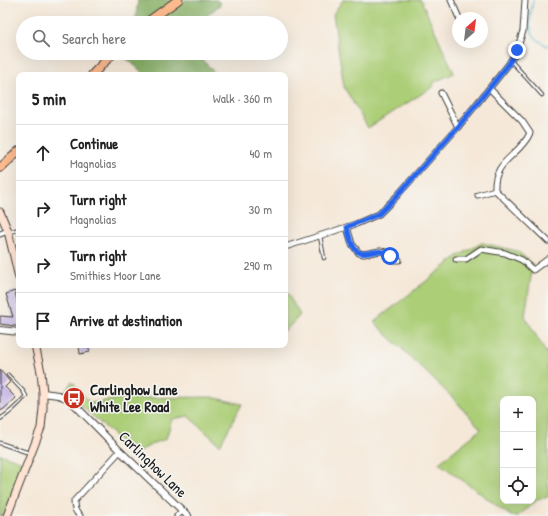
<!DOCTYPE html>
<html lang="en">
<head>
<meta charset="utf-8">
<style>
	body { margin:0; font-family:"Patrick Hand",sans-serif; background:#f6f6f6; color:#222 }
	.controls { position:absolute; right:12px; bottom:12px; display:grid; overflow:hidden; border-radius:8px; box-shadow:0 4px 16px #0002 }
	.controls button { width:36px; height:36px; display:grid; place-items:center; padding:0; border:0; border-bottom:1px solid #e0e0e0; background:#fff; color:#222; font:20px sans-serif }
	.compass { position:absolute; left:452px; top:12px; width:36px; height:36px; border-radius:50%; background:#fff; box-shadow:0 4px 16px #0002; rotate:28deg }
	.stop { position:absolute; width:12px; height:12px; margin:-9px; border:3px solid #2563eb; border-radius:50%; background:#fff }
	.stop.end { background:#2563eb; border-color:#fff; box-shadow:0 1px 4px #0008 }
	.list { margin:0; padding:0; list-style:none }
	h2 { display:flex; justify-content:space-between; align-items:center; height:52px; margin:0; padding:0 16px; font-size:17px }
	h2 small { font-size:13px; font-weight:400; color:#767676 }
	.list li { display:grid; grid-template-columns:26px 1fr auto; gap:12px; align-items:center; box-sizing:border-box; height:56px; padding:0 16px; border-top:1px solid #e0e0e0 }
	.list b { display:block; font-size:15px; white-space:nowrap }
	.list p { margin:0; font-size:13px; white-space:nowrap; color:#767676 }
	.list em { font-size:13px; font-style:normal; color:#767676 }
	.icon { flex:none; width:22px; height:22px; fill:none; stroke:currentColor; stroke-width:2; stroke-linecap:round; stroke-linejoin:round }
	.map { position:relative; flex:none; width:548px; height:516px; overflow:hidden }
	.search { position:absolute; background:#fff; box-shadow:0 4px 16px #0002; left:16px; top:16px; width:272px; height:44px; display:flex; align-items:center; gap:10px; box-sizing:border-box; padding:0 14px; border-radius:22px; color:#767676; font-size:15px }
	.panel { position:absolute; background:#fff; box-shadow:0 4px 16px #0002; left:16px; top:72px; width:272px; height:276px; border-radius:8px }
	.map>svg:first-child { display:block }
	.green { fill:#acce77; stroke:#64754a; fill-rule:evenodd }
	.forest { fill:#89b168; stroke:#526642 }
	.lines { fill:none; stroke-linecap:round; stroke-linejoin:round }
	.stream { stroke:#53bbd1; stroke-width:1.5 }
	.building { fill:#c6b7e5 }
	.service-casing { stroke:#3d3b38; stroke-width:4.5 }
	.minor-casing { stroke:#3d3b38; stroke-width:7 }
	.tertiary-casing { stroke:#3d3b38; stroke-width:8 }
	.secondary-casing { stroke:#3d3b38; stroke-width:9 }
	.primary-casing { stroke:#3d3b38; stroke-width:10 }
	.service { stroke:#fff; stroke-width:2.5 }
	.minor { stroke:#fff; stroke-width:5 }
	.tertiary { stroke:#fff; stroke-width:6 }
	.secondary { stroke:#fee3d2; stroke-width:7 }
	.primary { stroke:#fcba8e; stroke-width:8 }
	.route { stroke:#2563eb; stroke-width:5 }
	.labels { text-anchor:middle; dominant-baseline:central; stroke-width:3; stroke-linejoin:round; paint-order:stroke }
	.poi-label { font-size:15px; font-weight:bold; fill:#1c1c1c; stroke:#f6f6f2; text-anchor:start }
	.street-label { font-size:15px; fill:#1c1c1c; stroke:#f6f6f2 }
</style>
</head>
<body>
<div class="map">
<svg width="548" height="516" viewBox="0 0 548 516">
	<rect width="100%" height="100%" fill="#f6f6f2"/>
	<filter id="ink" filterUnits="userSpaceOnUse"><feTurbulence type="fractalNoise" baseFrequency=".025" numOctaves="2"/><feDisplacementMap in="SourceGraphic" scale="8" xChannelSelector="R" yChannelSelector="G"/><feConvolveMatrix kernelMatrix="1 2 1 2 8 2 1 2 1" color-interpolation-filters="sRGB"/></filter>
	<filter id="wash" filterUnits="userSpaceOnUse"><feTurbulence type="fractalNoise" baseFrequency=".012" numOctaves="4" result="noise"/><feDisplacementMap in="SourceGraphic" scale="16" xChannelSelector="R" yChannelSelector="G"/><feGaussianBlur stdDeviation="0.9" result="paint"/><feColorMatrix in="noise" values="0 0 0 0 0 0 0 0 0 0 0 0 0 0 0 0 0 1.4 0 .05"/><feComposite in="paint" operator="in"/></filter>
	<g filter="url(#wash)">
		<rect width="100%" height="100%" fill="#f5e8d8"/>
		<g class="green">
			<polygon points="343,0 421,0 454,73 433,83 434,86 368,128 344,87 333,14"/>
			<path d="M482 243 517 251 533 264 525 316 546 353 548 352V497L537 500 518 516H511L439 463 481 429 454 399 374 322 458 256ZM503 399H533V501H503Z"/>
			<polygon points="285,289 300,315 285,331"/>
			<polygon points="72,381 90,403 128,398 211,397 242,404 220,445 188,416 172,419 166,439 154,443 135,454 65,391"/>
			<polygon points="0,454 23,462 3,516 0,516"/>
		</g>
		<g class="forest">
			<polygon points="138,0 217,0 221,4 198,23 135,23"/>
			<polygon points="121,53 196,53 217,75 145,75 130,61 120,55"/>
		</g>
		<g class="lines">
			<path class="stream" d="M533 0C531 14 526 29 537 39 540 42 544 44 548 46"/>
		</g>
		<g id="blocks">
			<g class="building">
				<polygon points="15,291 19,312 19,325 18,326 15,326 0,324 0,316 13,317 6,294"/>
				<polygon points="79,345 88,345 90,352 80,354"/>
				<polygon points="0,370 10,382 5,387 16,398 4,409 0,411"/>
			</g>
		</g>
	</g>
	<g filter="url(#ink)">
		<use href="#blocks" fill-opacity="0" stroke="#3d3b38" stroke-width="1"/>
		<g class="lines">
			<g class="service-casing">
				<g id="service">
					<polyline points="511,61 542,95"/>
					<polyline points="10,232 19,229"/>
					<polyline points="320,236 324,258"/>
					<path d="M0 419C10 413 18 405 26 396L23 391 8 375"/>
					<polyline points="0,443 29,453"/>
				</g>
			</g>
			<g class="minor-casing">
				<g id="minor">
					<polyline points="451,0 459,18"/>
					<path d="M490 89 522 121 530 133C520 156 493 160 495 190L548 241"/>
					<polyline points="441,93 458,127"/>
					<polyline points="478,195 495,190"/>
					<polyline points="347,227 352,244 359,253 364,254 380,251 386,252 392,260 399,260"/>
					<polyline points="0,234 8,231"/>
					<polyline points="285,247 356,224 379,214 396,197 458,127 508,65 517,50 523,31 525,0"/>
					<polyline points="456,259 466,259 481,249 505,253 522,260 533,270 548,259"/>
					<path d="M80 516C75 512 74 508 74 501L120 451"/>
					<polyline points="177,516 182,511"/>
				</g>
			</g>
			<g class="tertiary-casing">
				<g id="tertiary">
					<polyline points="0,330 19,332"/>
					<polyline points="43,393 58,395 69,399 120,451 188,516"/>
				</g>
			</g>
			<g class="secondary-casing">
				<g id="secondary">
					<polyline points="0,212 8,231 19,278"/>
					<polyline points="7,516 41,428 43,408 43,393 41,372 35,345"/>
				</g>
			</g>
			<g class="primary-casing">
				<g id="primary">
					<polyline points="146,23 178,0"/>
					<polyline points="92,75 113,53"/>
					<polyline points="0,168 19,151"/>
				</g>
			</g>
			<use href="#service" class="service"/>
			<use href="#minor" class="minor"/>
			<use href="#tertiary" class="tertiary"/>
			<use href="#secondary" class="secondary"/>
			<use href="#primary" class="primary"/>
		</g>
	</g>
	<g class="lines" filter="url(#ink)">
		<path class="route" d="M390 256C373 240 357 275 347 227L379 214 396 197 458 127 508 65 517 50"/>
	</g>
	<defs>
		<g id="bus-disc" transform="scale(1.15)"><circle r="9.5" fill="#c8321e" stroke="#f6f6f2"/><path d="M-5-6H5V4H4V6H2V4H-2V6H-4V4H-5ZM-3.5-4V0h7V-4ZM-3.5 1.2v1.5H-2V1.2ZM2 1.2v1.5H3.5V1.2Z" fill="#fff"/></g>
	</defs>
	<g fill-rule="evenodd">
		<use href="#bus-disc" x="74" y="398"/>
	</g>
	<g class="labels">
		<g class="poi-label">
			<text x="90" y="389">Carlinghow Lane<tspan x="90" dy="17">White Lee Road</tspan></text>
		</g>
		<g class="street-label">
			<text transform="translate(153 464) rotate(44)">Carlinghow Lane</text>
		</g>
	</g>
</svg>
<div class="controls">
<button>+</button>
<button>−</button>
<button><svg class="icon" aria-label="locate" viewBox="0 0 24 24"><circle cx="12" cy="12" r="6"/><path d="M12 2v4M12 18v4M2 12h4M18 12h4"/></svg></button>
</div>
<svg class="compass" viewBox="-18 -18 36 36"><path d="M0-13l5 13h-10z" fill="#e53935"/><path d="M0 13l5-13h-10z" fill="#767676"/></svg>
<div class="stop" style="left:390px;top:256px"></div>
<div class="stop end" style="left:517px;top:50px"></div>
<div class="search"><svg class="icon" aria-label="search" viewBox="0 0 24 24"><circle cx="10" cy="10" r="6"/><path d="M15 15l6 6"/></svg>Search here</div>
<section class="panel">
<h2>5 min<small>Walk · 360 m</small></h2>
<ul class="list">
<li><svg class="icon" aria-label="ahead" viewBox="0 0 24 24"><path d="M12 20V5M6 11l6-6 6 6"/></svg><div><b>Continue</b><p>Magnolias</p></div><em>40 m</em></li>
<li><svg class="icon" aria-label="right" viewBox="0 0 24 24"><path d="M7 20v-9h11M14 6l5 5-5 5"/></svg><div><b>Turn right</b><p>Magnolias</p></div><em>30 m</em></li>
<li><svg class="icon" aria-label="right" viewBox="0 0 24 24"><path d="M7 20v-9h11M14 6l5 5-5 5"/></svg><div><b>Turn right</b><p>Smithies Moor Lane</p></div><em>290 m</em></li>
<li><svg class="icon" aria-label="arrive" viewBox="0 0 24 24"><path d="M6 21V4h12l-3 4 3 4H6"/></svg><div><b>Arrive at destination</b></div></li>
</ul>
</section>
</div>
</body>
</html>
